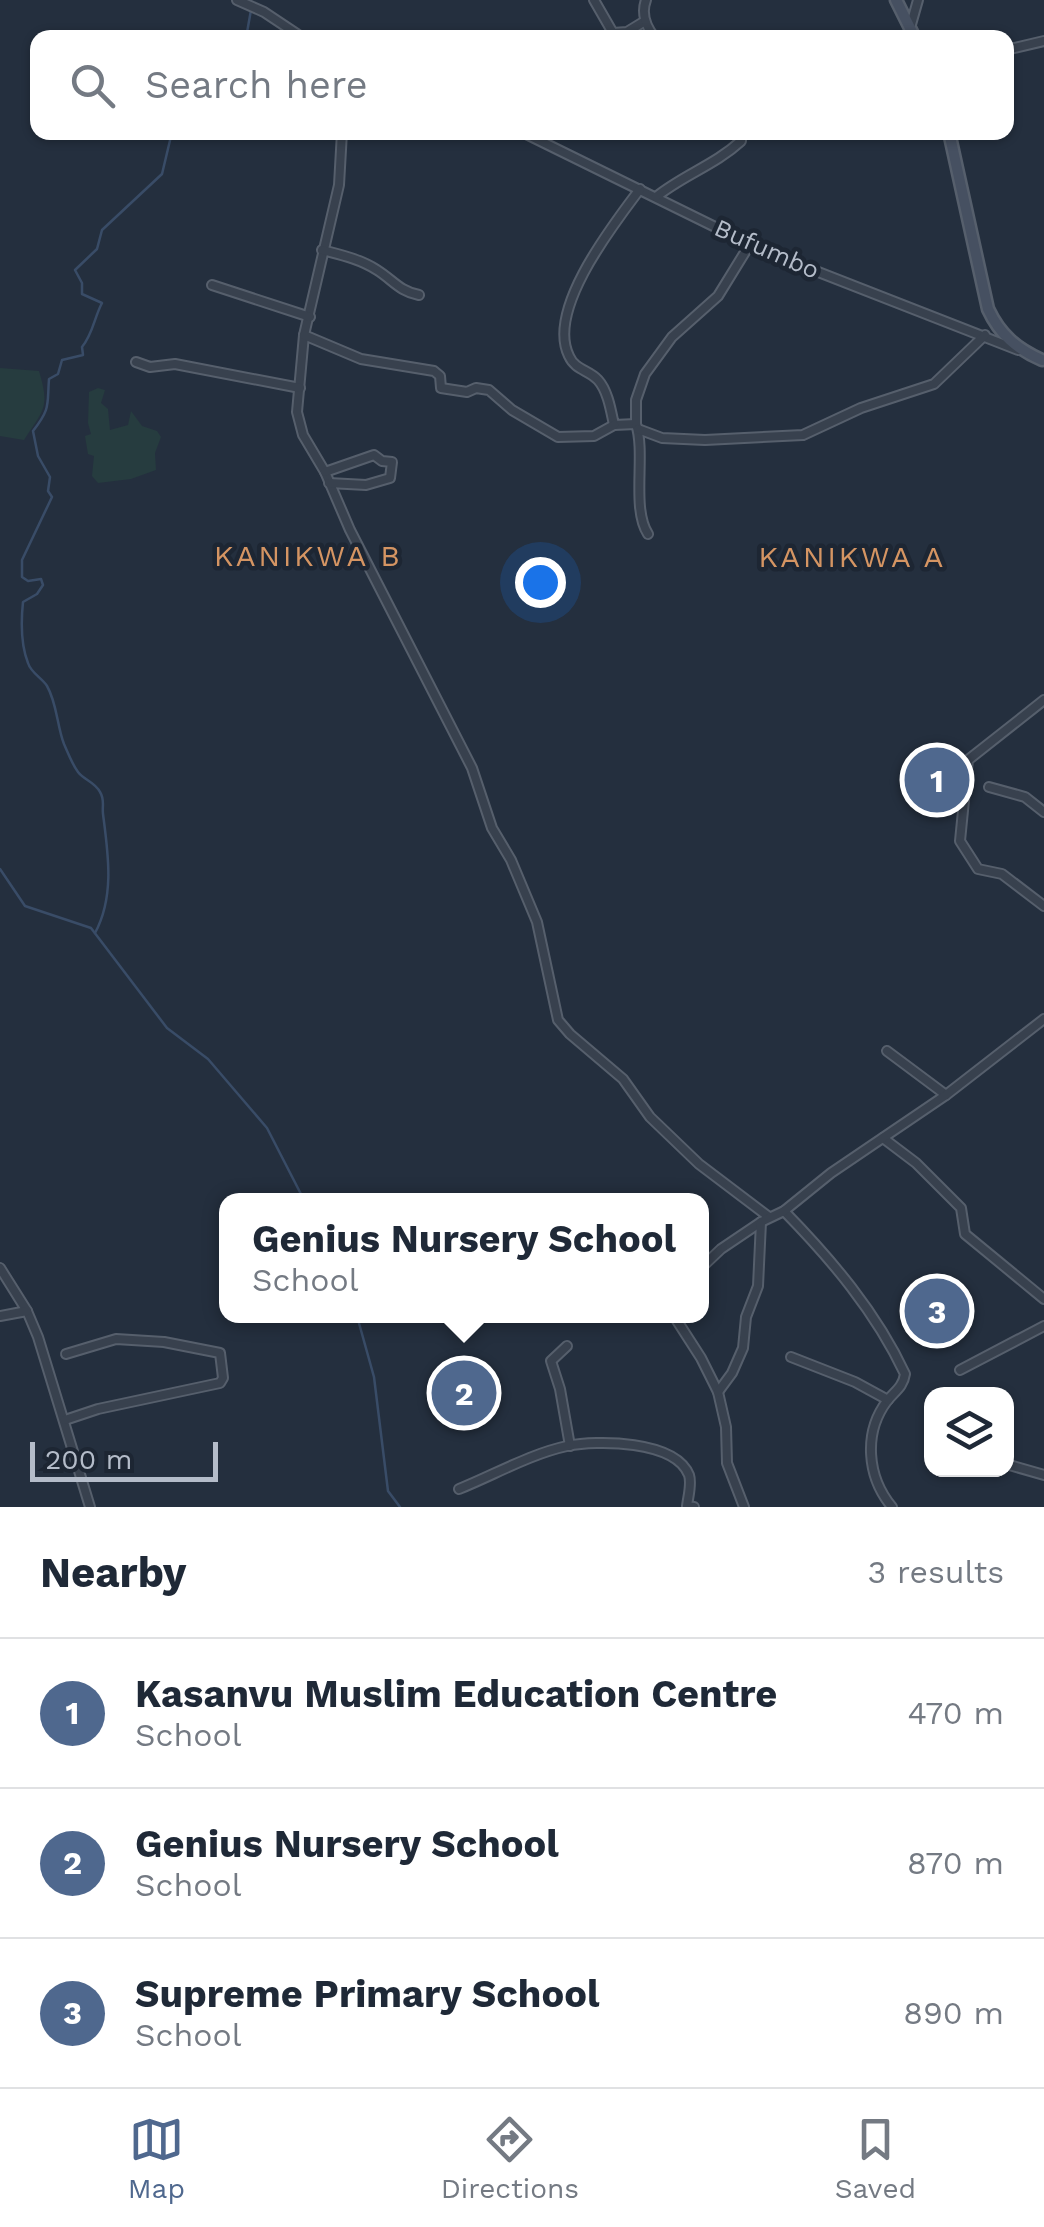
<!DOCTYPE html>
<html lang="en">
<head>
<meta charset="utf-8">
<style>
	body { margin:0; font-family:"Work Sans",sans-serif; background:#f6f6f7; color:#1f2937 }
	.controls { position:absolute; right:30px; bottom:30px; display:grid; overflow:hidden; border-radius:20px; box-shadow:0 2px 8px #0004 }
	.controls button { width:90px; height:90px; display:grid; place-items:center; padding:0; border:0; border-bottom:2px solid #e0e1e3; background:#fff; color:#1f2937; font:50px sans-serif }
	.scale { position:absolute; left:30px; bottom:25px; width:188px; box-sizing:border-box; padding-left:10px; border:5px solid #b4bcc9; border-top:0; font-size:28px; line-height:35px; white-space:nowrap; color:#b4bcc9; -webkit-text-stroke:8px #1d2633; paint-order:stroke }
	.you { position:absolute; left:540px; top:582px; width:35px; height:35px; margin:-25px; border:8px solid #fff; border-radius:50%; background:#1a73e8; box-shadow:0 0 0 15px #1a73e833 }
	.badge { display:grid; place-items:center; width:65px; height:65px; border-radius:50%; background:#4f688e; color:#fff; font-size:32px; font-weight:700 }
	.pin { position:absolute; translate:-50% -50%; border:5px solid #fff; box-shadow:0 2px 10px #0006 }
	.popup { position:absolute; left:219px; top:1193px; width:490px; height:130px; box-sizing:border-box; display:grid; place-content:center; border-radius:20px; background:#fff; filter:drop-shadow(0 2px 8px #0005); font-size:32px; white-space:nowrap; color:#747a83 }
	.popup b { font-size:38px; color:#1f2937 }
	.popup::after { content:''; position:absolute; left:50%; top:100%; margin-left:-20px; border:20px solid transparent; border-top-color:#fff }
	.list { margin:0; padding:0; list-style:none }
	h2 { display:flex; justify-content:space-between; align-items:center; height:130px; margin:0; padding:0 40px; font-size:42px }
	h2 small { font-size:32px; font-weight:400; color:#747a83 }
	.list li { display:grid; grid-template-columns:65px 1fr auto; gap:30px; align-items:center; box-sizing:border-box; height:150px; padding:0 40px; border-top:2px solid #e0e1e3 }
	.list b { display:block; font-size:38px; white-space:nowrap }
	.list p { margin:0; font-size:32px; white-space:nowrap; color:#747a83 }
	.list em { font-size:32px; font-style:normal; color:#747a83 }
	.icon { flex:none; width:55px; height:55px; fill:none; stroke:currentColor; stroke-width:2; stroke-linecap:round; stroke-linejoin:round }
	.map { position:relative; flex:none; width:1044px; height:1507px; overflow:hidden }
	.search { position:absolute; background:#fff; box-shadow:0 2px 8px #0004; left:30px; right:30px; top:30px; height:110px; display:flex; align-items:center; gap:25px; box-sizing:border-box; padding:0 35px; border-radius:20px; color:#747a83; font-size:38px }
	.sheet { height:580px; background:#fff }
	nav { display:flex; justify-content:space-around; align-items:center; box-sizing:border-box; height:140px; border-top:2px solid #e0e1e3; background:#fff; font-size:28px; color:#747a83 }
	nav a { display:grid; justify-items:center; gap:5px }
	nav .on { color:#4f688e }
	.map>svg:first-child { display:block }
	.green { fill:#263c3f }
	.lines { fill:none; stroke-linecap:round; stroke-linejoin:round }
	.stream { stroke:#394c67; stroke-width:2.5 }
	.street-casing { stroke:#565f6c; stroke-width:12 }
	.secondary-casing { stroke:#565f6c; stroke-width:15 }
	.street { stroke:#38414e; stroke-width:8 }
	.secondary { stroke:#465061; stroke-width:10 }
	.labels { text-anchor:middle; dominant-baseline:central; stroke-width:9; stroke-linejoin:round; paint-order:stroke }
	.street-label { font-size:25px; fill:#b4bcc9; stroke:#1d2633 }
	.quarter-label { font-size:30px; letter-spacing:2.5px; fill:#d59563; stroke:#1d2633 }
</style>
</head>
<body>
<div class="map">
<svg width="1044" height="1507" viewBox="0 0 1044 1507">
	<rect width="100%" height="100%" fill="#242f3e"/>
	<g class="green">
		<path d="M0 368 39 371C50 408 44 409 24 440L0 436Z"/>
		<polygon points="98,388 105,390 101,403 108,409 110,430 128,425 131,411 142,426 157,431 161,437 155,453 156,470 131,479 98,483 92,476 94,456 88,454 85,436 91,434 88,423 89,392"/>
	</g>
	<g class="lines">
		<g class="stream">
			<polyline points="246,38 251,10"/>
			<polyline points="0,869 25,906 91,928 167,1028 208,1059 267,1128 304,1200"/>
			<path d="M95 933C115 896 108 853 103 814 102 805 105 800 100 792 95 782 84 780 78 772 72 764 68 753 64 744 57 726 57 703 47 686 42 678 31 673 28 663 21 645 21 621 23 602L37 594 43 585 41 579 28 581 22 577V560L52 497 48 491 50 477 38 456 33 431C51 408 47 405 49 379L58 374 62 360 83 355 82 347C93 334 94 318 102 303L82 294V283L75 270 97 249 102 230 162 174 172 132"/>
			<polyline points="357,1316 374,1377 388,1491 400,1507"/>
		</g>
		<g class="street-casing">
			<g id="street">
				<polyline points="237,0 264,12 303,38"/>
				<polyline points="594,0 613,33 627,32 645,21"/>
				<path d="M646 0C641 13 646 27 655 38"/>
				<polyline points="910,28 918,0"/>
				<polyline points="1006,50 1044,41"/>
				<polyline points="342,132 339,185 304,335 297,412 303,435 325,472 350,530 472,768 492,828 511,860 537,922 558,1020 570,1034 623,1079 650,1117 699,1164 769,1217"/>
				<polyline points="522,132 762,250 1018,350"/>
				<path d="M640 189C613 225 546 310 569 356 575 370 589 370 598 380 608 391 611 411 614 425L636 424C646 454 631 508 648 534"/>
				<path d="M656 197C683 175 715 165 741 141V132"/>
				<path d="M322 250C341 255 360 259 377 270 393 280 399 291 419 295"/>
				<polyline points="212,285 310,317"/>
				<polyline points="304,335 361,359 434,371 440,376 441,388 467,392 476,388 489,390 512,410 558,437 594,436 614,425"/>
				<polyline points="136,362 150,367 175,364 300,388"/>
				<polyline points="636,424 636,400 645,374 672,337 718,296 750,244"/>
				<polyline points="638,429 662,438 705,440 803,435 861,408 934,384 985,335"/>
				<polyline points="325,472 374,455 382,461 392,462 390,478 366,485 329,483"/>
				<polyline points="1044,700 968,760 960,841 978,869 1002,874 1044,906"/>
				<polyline points="989,787 1025,797 1044,812"/>
				<polyline points="887,1051 946,1095"/>
				<polyline points="883,1138 916,1163 961,1208 965,1234 1044,1299"/>
				<path d="M784 1211C831 1259 876 1312 905 1374 903 1387 895 1391 887 1401 863 1433 867 1477 892 1507"/>
				<polyline points="702,1267 721,1249 761,1222"/>
				<polyline points="0,1268 27,1311 38,1337 90,1507"/>
				<polyline points="0,1316 27,1311"/>
				<polyline points="674,1316 701,1358 718,1392 726,1427 727,1463 744,1507"/>
				<polyline points="567,1346 551,1361 560,1389 570,1446"/>
				<polyline points="791,1357 855,1382 888,1400"/>
				<polyline points="960,1370 1044,1326"/>
				<polyline points="718,1392 732,1373 743,1348 746,1317 758,1286 761,1222 784,1211 831,1173 946,1095 1044,1019"/>
				<polyline points="65,1420 98,1409 220,1383 223,1378 220,1353 164,1342 116,1339 66,1354"/>
				<polyline points="1006,1464 1044,1475"/>
				<path d="M459 1489C494 1475 530 1454 567 1446 597 1440 675 1440 689 1475 692 1484 688 1497 687 1506L694 1507"/>
			</g>
		</g>
		<g class="secondary-casing">
			<g id="secondary">
				<polyline points="896,0 915,38"/>
				<path d="M949 132 988 309C1000 335 1017 349 1042 360"/>
			</g>
		</g>
		<use href="#street" class="street"/>
		<use href="#secondary" class="secondary"/>
	</g>
	<g class="labels">
		<g class="street-label">
			<text transform="translate(767 249) rotate(24)">Bufumbo</text>
		</g>
		<g class="quarter-label">
			<text x="308" y="555">KANIKWA B</text>
			<text x="852" y="556">KANIKWA A</text>
		</g>
	</g>
</svg>
<div class="controls">
<button><svg class="icon" aria-label="layers" viewBox="0 0 24 24"><path d="M12 4l9 5-9 5-9-5zM3 14l9 5 9-5"/></svg></button>
</div>
<div class="scale">200 m</div>
<div class="you"></div>
<div class="pin badge" style="left:937px;top:780px">1</div>
<div class="pin badge" style="left:464px;top:1393px">2</div>
<div class="popup"><b>Genius Nursery School</b>School</div>
<div class="pin badge" style="left:937px;top:1311px">3</div>
<div class="search"><svg class="icon" aria-label="search" viewBox="0 0 24 24"><circle cx="10" cy="10" r="6"/><path d="M15 15l6 6"/></svg>Search here</div>
</div>
<section class="sheet">
<h2>Nearby<small>3 results</small></h2>
<ul class="list">
<li><span class="badge">1</span><div><b>Kasanvu Muslim Education Centre</b><p>School</p></div><em>470 m</em></li>
<li><span class="badge">2</span><div><b>Genius Nursery School</b><p>School</p></div><em>870 m</em></li>
<li><span class="badge">3</span><div><b>Supreme Primary School</b><p>School</p></div><em>890 m</em></li>
</ul>
</section>
<nav>
<a class="on"><svg class="icon" aria-label="map" viewBox="0 0 24 24"><path d="M3 6l6-2 6 2 6-2v14l-6 2-6-2-6 2zM9 4v14M15 6v14"/></svg>Map</a>
<a><svg class="icon" aria-label="directions" viewBox="0 0 24 24"><path d="M12 3l9 9-9 9-9-9zM9 14v-3h6M13 9l2 2-2 2"/></svg>Directions</a>
<a><svg class="icon" aria-label="saved" viewBox="0 0 24 24"><path d="M7 4h10v16l-5-4-5 4z"/></svg>Saved</a>
</nav>
</body>
</html>
